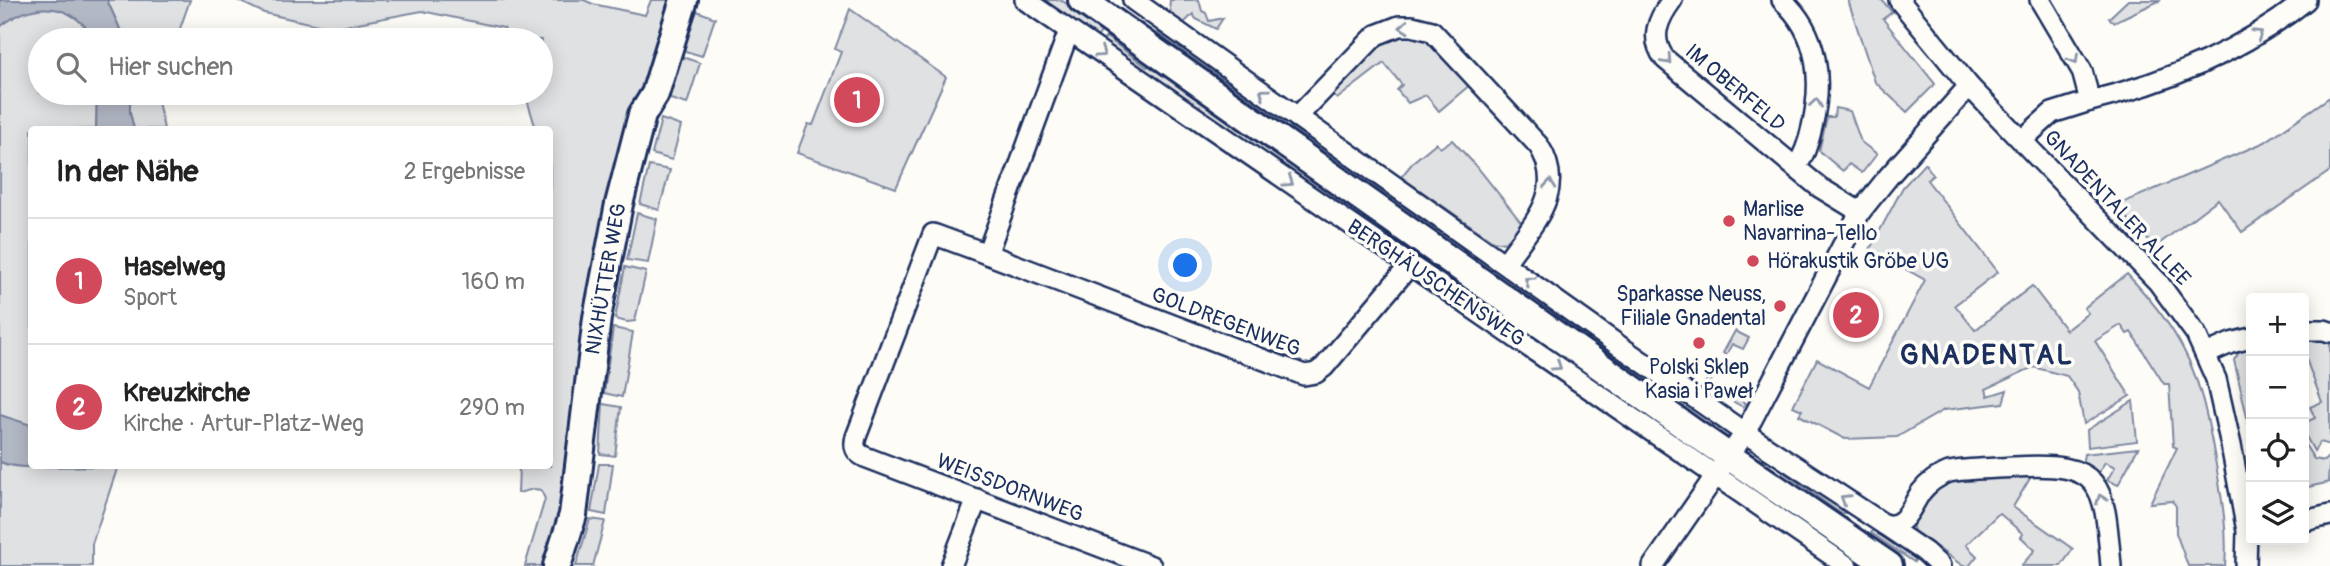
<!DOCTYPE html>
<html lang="de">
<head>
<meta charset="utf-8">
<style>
	body { margin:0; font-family:Pangolin,sans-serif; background:#f2f2f2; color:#222 }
	.controls { position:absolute; right:21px; bottom:21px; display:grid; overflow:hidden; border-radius:7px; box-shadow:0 4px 18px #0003 }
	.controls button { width:63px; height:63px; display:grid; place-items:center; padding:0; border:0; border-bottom:2px solid #e0e0e0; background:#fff; color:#222; font:35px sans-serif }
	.you { position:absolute; left:1186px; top:266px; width:24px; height:24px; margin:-18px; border:5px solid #fff; border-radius:50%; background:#1a73e8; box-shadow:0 0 0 10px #1a73e833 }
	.badge { display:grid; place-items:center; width:46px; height:46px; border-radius:50%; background:#d1495b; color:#fff; font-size:23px; font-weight:700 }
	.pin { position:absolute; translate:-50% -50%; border:4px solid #fff; box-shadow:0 2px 7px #0006 }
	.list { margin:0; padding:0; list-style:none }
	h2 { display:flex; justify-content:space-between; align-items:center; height:91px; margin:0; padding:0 28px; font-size:30px }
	h2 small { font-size:23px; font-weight:400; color:#767676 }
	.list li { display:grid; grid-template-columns:46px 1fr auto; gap:21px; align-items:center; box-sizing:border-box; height:126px; padding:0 28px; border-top:2px solid #e0e0e0 }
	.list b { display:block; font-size:26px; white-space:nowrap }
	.list p { margin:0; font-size:23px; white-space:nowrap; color:#767676 }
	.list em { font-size:23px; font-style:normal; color:#767676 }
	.icon { flex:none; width:38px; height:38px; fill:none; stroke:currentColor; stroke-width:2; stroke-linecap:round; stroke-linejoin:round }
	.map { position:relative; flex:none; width:2330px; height:566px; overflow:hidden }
	.search { position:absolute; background:#fff; box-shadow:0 4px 18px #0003; left:28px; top:28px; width:525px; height:77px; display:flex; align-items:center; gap:18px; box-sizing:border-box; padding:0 24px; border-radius:38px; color:#767676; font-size:26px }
	.panel { position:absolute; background:#fff; box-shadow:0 4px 18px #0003; left:28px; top:126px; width:525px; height:343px; border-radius:7px }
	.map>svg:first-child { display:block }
	.green { fill:#e0e1e3; stroke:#7e88a0; stroke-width:2 }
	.water { fill:#b3b8c5; stroke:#76819c; stroke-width:2 }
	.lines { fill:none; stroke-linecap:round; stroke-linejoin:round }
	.street-casing { stroke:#1b2f5e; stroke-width:24 }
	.secondary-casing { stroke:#1b2f5e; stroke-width:32 }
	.street { stroke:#fdfcf7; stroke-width:19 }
	.secondary { stroke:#fdfcf7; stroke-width:26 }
	.oneway { stroke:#8c96aa }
	.poi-dot { fill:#d1495b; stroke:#fdfcf7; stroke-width:2.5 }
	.labels { text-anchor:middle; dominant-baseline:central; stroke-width:7; stroke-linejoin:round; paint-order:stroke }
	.street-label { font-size:21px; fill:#1b2f5e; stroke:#fdfcf7 }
	.poi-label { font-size:21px; fill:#1b2f5e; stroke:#fdfcf7; text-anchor:start }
	.district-label { font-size:28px; font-weight:bold; letter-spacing:2px; fill:#1b2f5e; stroke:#fdfcf7 }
</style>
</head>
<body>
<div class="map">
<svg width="2330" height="566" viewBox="0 0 2330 566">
	<rect width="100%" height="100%" fill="#fdfcf7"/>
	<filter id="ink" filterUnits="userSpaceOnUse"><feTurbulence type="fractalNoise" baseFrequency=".0143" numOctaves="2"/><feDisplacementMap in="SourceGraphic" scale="14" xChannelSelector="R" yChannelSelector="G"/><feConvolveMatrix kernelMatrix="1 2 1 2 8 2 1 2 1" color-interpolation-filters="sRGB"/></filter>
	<g filter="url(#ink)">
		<g class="green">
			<polygon points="107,0 190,0 176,40 125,40"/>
			<polygon points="237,0 584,0 593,4 645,15 651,0 677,0 548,566 525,566 545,499 541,490 534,489 518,493 519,466 550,466 550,130 536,129 525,93 541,93 541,40 508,40 504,28 422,11 331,28 264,13"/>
			<polygon points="1042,0 1061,0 1103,29 1096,39"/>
			<path d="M1170 0H1199L1202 11 1206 13 1209 21 1223 18 1216 29 1196 19 1193 14 1183 24C1173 17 1168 13 1170 0Z"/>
			<polygon points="1848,0 1882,0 1892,12 1883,19 1935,84 1907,112 1875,82"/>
			<polygon points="2128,0 2161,0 2114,22 2109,18"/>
			<path d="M33 5C63 5 78 15 95 39L40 40V93H97L96 129 32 130V425L28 426 0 415V27L8 18Z"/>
			<polygon points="850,9 946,77 896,188 797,153 808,124 813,125 841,52 835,49"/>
			<polygon points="697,11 715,18 702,56 682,50"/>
			<polygon points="1155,25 1287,118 1284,123 1168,41 1158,33"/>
			<polygon points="1400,36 1423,38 1429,43 1471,84 1439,111 1426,95 1408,103 1397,90 1402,85 1384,63 1337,99 1331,93 1380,43"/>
			<polygon points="1106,37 1147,67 1152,62 1689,439 1685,446 1102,43"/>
			<polygon points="680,56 700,63 687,104 667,98"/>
			<polygon points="130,93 159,93 157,97 164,129 134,129 130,113"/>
			<polygon points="2330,97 2330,171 2242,232 2218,199 2155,247 2115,206 2265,142"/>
			<polygon points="1835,108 1850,111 1861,142 1877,154 1862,173 1849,164 1843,171 1819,151 1827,117 1834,117"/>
			<polygon points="661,119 681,126 672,160 652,154"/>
			<polygon points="1295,124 1495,266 1493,269 1291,128"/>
			<polygon points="1452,140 1478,168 1521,222 1515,233 1504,243 1493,241 1401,177 1414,161 1436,143 1440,148"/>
			<path d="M1925 163 1933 175 1927 180 1998 272 1955 305 1975 330 2032 286 2066 330 2088 313 2084 308 2127 274C2189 340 2201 377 2216 465 2222 499 2228 531 2225 566H2188L2176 533V506L2172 501 2150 503 2177 448 2173 446 2169 384H2164L2131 332 2127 334 2121 325 2095 341 2130 396 2084 424 2078 392 2067 376 2033 367 1986 389 1988 396 2007 390 2003 403 1944 410 1897 437 1845 439 1799 415 1802 410 1793 406 1817 359 1869 387 1925 280 1870 249 1903 187Z"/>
			<polygon points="649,166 670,170 659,210 640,204"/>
			<polygon points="637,213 657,219 648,263 627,260"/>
			<polygon points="625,267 646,272 635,321 627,322 615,319"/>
			<polygon points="613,328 633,332 622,397 604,393"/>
			<polygon points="1735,331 1749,338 1743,349 1732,344 1726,355 1723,353"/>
			<polygon points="2304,339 2317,339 2330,343 2330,445 2320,442 2314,451 2304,433 2304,423 2315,418 2310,407 2322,402 2306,359 2304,359"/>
			<polygon points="2251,347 2251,430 2250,430 2234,360 2240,351"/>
			<polygon points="1717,361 1721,363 1709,384 1746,403 1743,407 1704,385"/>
			<polygon points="2133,401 2137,441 2088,447 2087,430"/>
			<polygon points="603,404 621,407 615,456 600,454"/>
			<polygon points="2304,443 2314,459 2324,461 2330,455 2328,479 2330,482 2304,488"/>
			<polygon points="2138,448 2118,485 2107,480 2115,467 2105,462 2097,475 2082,465 2084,454"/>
			<polygon points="0,462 8,465 32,467 118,466 92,544 92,566 0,566"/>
			<polygon points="599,464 613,464 606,515 591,512"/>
			<polygon points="1786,467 1855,513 1840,513 1783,472"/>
			<polygon points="2032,475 2013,507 2073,549 2061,566 2021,566 2035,550 2021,537 2023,534 1999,513 1966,545 1977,556 1969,566 1963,566 1914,531 1912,523 1914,517 1934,490 1952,480"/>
			<polygon points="590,519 605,521 593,566 576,566"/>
			<polygon points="1874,529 1916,558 1914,562 1871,533"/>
		</g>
		<g class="water">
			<path d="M0 0H107L125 40H95C72 1 33 0 0 27Z"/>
			<polygon points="97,93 130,93 130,113 134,129 96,129"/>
			<path d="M0 415 31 425 32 466H37C25 468 11 466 0 462Z"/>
		</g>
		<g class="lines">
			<g class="street-casing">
				<g id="street">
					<polyline points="1025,0 1847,566"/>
					<polyline points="1133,0 1621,347 1745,433 1885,525 1925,552 1940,566"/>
					<path d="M1672 0C1658 19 1649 38 1665 59L1819 187 1860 212"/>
					<path d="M1782 0C1819 33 1823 81 1812 127 1809 141 1805 155 1796 167"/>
					<polyline points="1899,0 1969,86 2158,282 2196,334 2216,379 2231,445 2247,531 2246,566"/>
					<path d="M2040 0 2082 71 2090 101C2169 82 2242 51 2306 0"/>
					<path d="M1069 31 987 254 933 234 856 437C853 447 856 453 865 457L1151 566"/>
					<path d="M1297 117 1376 35 1399 26H1412L1432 31 1539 146C1568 193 1531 225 1505 263"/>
					<polyline points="2022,140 2052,113 2090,101"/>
					<polyline points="987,254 1304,375 1316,373 1324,367 1410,265"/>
					<polyline points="2304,330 2324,330 2330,332"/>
					<polyline points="2206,354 2231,343 2251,338"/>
					<polyline points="2304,521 2330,515"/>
					<path d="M1885 525C1906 528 1911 506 1921 492 1928 483 1938 476 1949 472 1969 468 1993 469 2014 467 2105 461 2104 485 2111 566"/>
					<polyline points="951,566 977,499"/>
					<polyline points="1653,566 1745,433 1860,212 1889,176 1969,86"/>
				</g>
			</g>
			<g class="secondary-casing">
				<g id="secondary">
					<polyline points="1082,0 1696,434 1889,566"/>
					<polyline points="557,566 573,515 597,318 619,204 642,115 655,94 684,0"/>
				</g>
			</g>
			<use href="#street" class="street"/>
			<use href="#secondary" class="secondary"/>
		</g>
		<defs><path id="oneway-chevron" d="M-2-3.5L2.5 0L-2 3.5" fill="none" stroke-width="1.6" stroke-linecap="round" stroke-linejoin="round" transform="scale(1.75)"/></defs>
		<g class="oneway">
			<use href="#oneway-chevron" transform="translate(1404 27) rotate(175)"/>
			<use href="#oneway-chevron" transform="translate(2258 34) rotate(-33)"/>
			<use href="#oneway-chevron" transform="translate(1101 53) rotate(34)"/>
			<use href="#oneway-chevron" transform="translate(2074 59) rotate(60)"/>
			<use href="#oneway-chevron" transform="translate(1667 60) rotate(47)"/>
			<use href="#oneway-chevron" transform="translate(1264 93) rotate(-144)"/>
			<use href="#oneway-chevron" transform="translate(1816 103) rotate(-82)"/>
			<use href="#oneway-chevron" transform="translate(1289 182) rotate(34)"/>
			<use href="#oneway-chevron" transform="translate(1550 184) rotate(-85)"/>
			<use href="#oneway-chevron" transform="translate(1529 281) rotate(-144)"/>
			<use href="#oneway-chevron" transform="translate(1557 366) rotate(34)"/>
			<use href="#oneway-chevron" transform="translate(1845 499) rotate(-147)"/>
			<use href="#oneway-chevron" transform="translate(2101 499) rotate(-110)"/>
		</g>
	</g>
	<g class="poi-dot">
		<circle cx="1729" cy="221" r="7"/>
		<circle cx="1753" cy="261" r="7"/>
		<circle cx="1780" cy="306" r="7"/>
		<circle cx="1699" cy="343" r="7"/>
	</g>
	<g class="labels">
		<g class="street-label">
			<text transform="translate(1735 88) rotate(40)">IM OBERFELD</text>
			<text transform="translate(2117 208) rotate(47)">GNADENTALER ALLEE</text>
			<text transform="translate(606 279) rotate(-80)">NIXHÜTTER WEG</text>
			<text transform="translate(1436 283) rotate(34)">BERGHÄUSCHENSWEG</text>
			<text transform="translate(1226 322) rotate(21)">GOLDREGENWEG</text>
			<text transform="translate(1010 488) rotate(21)">WEISSDORNWEG</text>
		</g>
		<g class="poi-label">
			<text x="1743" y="209">Marlise<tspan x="1743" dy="24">Navarrina-Tello</tspan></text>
			<text x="1767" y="261">Hörakustik Gröbe UG</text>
			<text x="1766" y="294" text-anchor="end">Sparkasse Neuss,<tspan x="1766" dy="24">Filiale Gnadental</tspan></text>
			<text x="1699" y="367" text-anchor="middle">Polski Sklep<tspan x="1699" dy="24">Kasia i Paweł</tspan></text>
		</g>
		<g class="district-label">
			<text x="1987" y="355">GNADENTAL</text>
		</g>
	</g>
</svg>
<div class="controls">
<button>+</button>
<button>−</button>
<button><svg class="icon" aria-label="locate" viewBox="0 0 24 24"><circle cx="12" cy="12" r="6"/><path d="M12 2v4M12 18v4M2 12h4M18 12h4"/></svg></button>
<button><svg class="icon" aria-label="layers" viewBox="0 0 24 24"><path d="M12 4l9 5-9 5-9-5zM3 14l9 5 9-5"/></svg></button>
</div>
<div class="you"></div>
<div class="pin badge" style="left:857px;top:100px">1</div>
<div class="pin badge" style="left:1856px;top:315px">2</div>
<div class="search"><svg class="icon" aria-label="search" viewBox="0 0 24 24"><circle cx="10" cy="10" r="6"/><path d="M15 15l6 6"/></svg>Hier suchen</div>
<section class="panel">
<h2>In der Nähe<small>2 Ergebnisse</small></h2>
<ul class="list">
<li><span class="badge">1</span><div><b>Haselweg</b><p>Sport</p></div><em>160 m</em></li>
<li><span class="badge">2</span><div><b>Kreuzkirche</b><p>Kirche · Artur-Platz-Weg</p></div><em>290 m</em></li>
</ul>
</section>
</div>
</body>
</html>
